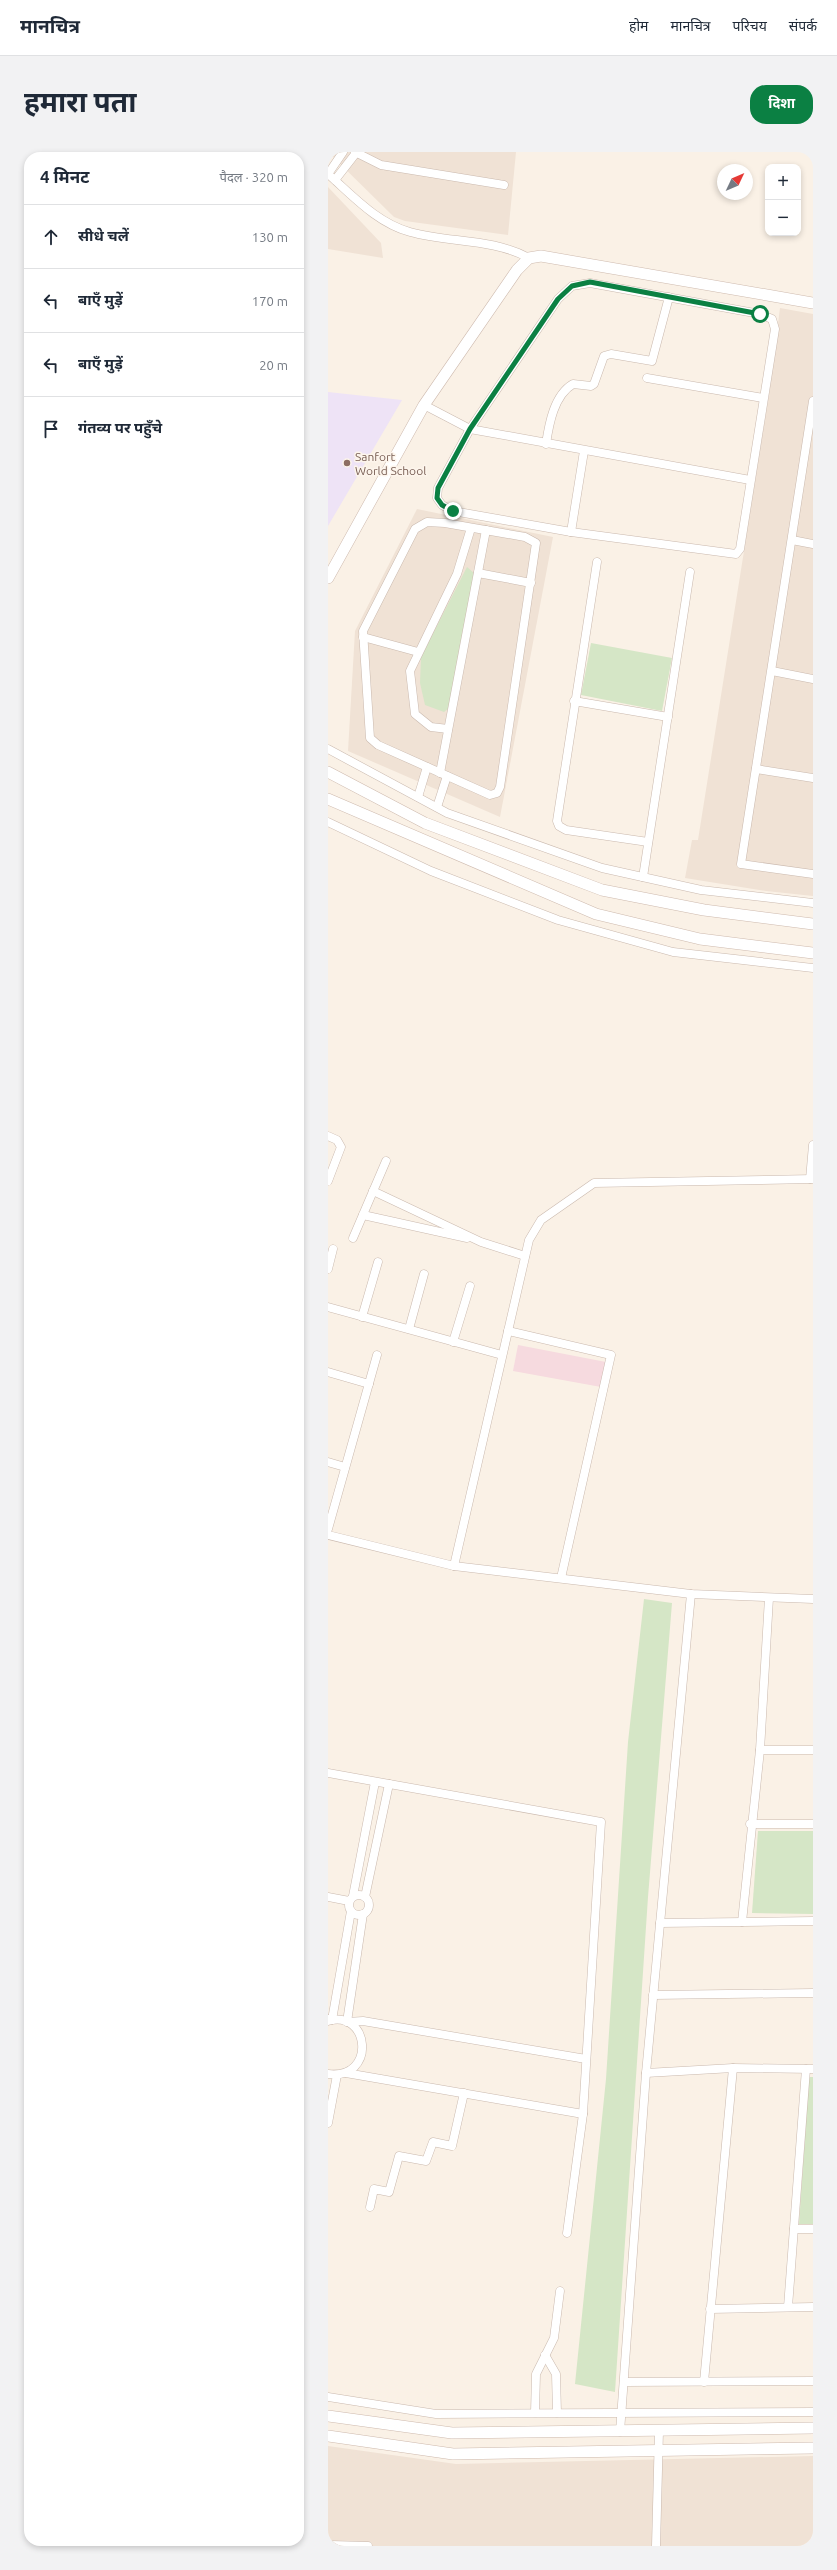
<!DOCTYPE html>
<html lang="hi">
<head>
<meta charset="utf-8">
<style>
	body { margin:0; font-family:Ubuntu,"Noto Sans Devanagari",sans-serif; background:#f2f2f3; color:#1f2937 }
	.controls { position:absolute; right:12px; top:12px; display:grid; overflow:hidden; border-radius:8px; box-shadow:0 2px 6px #0003 }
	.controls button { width:36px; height:36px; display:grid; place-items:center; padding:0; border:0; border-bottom:1px solid #e0e1e3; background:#fff; color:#1f2937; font:20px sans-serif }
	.compass { position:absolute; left:389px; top:12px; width:36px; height:36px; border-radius:50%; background:#fff; box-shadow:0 2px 6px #0003; rotate:46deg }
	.stop { position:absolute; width:12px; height:12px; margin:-9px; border:3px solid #0b8043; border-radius:50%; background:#fff }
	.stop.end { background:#0b8043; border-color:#fff; box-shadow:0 1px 4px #0008 }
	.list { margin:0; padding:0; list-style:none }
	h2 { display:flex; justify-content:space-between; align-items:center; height:52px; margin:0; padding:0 16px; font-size:17px }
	h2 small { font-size:13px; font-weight:400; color:#747a83 }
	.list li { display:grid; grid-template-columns:26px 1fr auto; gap:12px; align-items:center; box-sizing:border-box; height:64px; padding:0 16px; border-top:1px solid #e0e1e3 }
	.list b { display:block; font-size:15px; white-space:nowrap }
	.list em { font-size:13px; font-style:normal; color:#747a83 }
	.icon { flex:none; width:22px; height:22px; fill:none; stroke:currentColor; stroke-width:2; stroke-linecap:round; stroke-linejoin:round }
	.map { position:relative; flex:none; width:485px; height:2394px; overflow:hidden; border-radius:16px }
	header { display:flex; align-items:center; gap:24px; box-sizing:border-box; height:56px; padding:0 20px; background:#fff; border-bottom:1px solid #e0e1e3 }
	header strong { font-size:19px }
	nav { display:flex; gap:22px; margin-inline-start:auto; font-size:14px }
	.intro { display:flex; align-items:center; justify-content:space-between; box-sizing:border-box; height:96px; padding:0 24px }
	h1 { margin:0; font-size:28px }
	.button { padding:10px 18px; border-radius:16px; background:#0b8043; color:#fff; font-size:14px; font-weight:700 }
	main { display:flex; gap:24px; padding:0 24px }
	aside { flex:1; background:#fff; border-radius:16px; box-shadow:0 2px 6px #0003 }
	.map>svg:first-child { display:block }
	.residential { fill:#f0e2d5 }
	.education { fill:#eee3f6 }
	.medical { fill:#f6dadf }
	.green { fill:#d5e6c6 }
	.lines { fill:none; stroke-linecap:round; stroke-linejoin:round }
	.street-casing { stroke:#cab9ae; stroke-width:9 }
	.secondary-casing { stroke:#cebaae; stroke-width:12 }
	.street { stroke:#fff; stroke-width:8 }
	.secondary { stroke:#fff; stroke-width:11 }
	.route { stroke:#0b8043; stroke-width:5 }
	.education-dot { fill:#8d6e63; stroke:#fdf5ec; stroke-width:1.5 }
	.labels { text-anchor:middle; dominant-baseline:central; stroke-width:3; stroke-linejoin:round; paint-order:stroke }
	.education-label { font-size:12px; fill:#785e54; stroke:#fdf5ec; text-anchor:start }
</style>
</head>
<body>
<header>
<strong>मानचित्र</strong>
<nav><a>होम</a><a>मानचित्र</a><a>परिचय</a><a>संपर्क</a></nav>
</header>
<div class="intro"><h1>हमारा पता</h1><a class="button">दिशा</a></div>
<main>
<aside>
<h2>4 मिनट<small>पैदल · 320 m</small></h2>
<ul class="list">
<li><svg class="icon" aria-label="ahead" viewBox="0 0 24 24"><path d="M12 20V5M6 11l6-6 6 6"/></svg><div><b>सीधे चलें</b></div><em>130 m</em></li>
<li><svg class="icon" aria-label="left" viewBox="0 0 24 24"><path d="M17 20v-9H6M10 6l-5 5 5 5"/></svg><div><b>बाएँ मुड़ें</b></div><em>170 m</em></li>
<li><svg class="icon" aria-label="left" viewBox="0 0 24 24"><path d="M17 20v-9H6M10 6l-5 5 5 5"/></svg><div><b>बाएँ मुड़ें</b></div><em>20 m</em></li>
<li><svg class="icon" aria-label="arrive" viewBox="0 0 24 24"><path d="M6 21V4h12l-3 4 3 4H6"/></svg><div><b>गंतव्य पर पहुँचे</b></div></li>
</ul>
</aside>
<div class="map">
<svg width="485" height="2394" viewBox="0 0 485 2394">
	<rect width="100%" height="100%" fill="#faf1e6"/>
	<g class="residential">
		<polygon points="0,0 188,0 180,83 77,69 66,65"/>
		<polygon points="0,35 53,91 55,106 0,97"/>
		<polygon points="452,156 485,162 485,744 438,739 357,726 364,688 370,688 441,242"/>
		<polygon points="89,357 225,385 172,665 20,599 27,479"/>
		<polygon points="0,2294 128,2312 485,2304 485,2394 0,2394"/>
	</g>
	<polygon class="education" points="0,240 74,248 0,374"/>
	<polygon class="medical" points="190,1193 278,1210 273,1235 185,1219"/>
	<g class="green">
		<polygon points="139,415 147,422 122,555 116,560 97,553 92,531 93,505"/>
		<polygon points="263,491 344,506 334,559 253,543"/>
		<polygon points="316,1447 344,1451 320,1745 287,2240 247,2232 278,1927 300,1590"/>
		<polygon points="430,1679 485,1679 485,1762 424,1761"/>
		<polygon points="481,1925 485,1925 485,2072 471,2072"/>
	</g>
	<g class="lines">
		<g class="street-casing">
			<g id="street">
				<polyline points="27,0 53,13 176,33"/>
				<path d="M0 22C25 44 49 71 82 80 121 91 164 86 201 106"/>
				<polyline points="0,22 15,0"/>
				<polyline points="7,28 28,1"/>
				<polygon points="262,131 432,162 444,167 447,177 412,397 408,402 243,380 125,359 114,353 109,346 110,336 142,277 230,147 244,134"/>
				<polyline points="319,226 435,246"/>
				<polyline points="485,249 413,712 485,722"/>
				<polyline points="96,253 142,277 422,328"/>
				<path d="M218 292C221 272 226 243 245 232L263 234 266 232 276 204 283 202 324 209 341 145"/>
				<polygon points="99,370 117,371 197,385 208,391 172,635 169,641 162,643 50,593 42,586 35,479 87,377"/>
				<polyline points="243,380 256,299"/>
				<polyline points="464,388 485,392"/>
				<polyline points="269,410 229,669 231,674 238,678 320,690"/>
				<polyline points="150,421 203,431"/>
				<polyline points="35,485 90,500"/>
				<polyline points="444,519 485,527"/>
				<polyline points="246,549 340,565"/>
				<polyline points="120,577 103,575 87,562 82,519 129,422 143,376"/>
				<polyline points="0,597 119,661 274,716 373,738 485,751"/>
				<polyline points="428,617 485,626"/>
				<polyline points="112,621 158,378"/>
				<polyline points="90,645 99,615"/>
				<polyline points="109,655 119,624"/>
				<polyline points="0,670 103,719 230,768 345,800 485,816"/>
				<polyline points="315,725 362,420"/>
				<polyline points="0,984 9,988 13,995 0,1029"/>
				<polyline points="482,1027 485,993"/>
				<polyline points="45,1039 153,1090 197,1104"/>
				<polyline points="35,1063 139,1086"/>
				<polyline points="25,1086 58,1009"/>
				<polyline points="0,1117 5,1097"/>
				<polyline points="0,1155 174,1203"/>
				<polyline points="34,1165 50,1110"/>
				<polyline points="81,1177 96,1122"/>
				<polyline points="180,1179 283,1203 233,1426"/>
				<polyline points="125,1190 142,1134"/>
				<polyline points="0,1220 41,1232"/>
				<polyline points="0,1310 17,1315"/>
				<polyline points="0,1377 49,1203"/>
				<polyline points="0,1383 126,1414 363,1442 485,1447"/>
				<polyline points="126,1414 201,1088 213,1068 266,1031 485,1027"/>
				<polyline points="432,1598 485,1598"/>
				<polyline points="0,1621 273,1670 255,1962 239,2081"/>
				<polyline points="422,1672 485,1672"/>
				<circle cx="31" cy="1753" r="10"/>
				<polyline points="25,1744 47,1630"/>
				<polyline points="0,1745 21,1749"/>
				<polyline points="37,1745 61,1632"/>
				<polyline points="35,1762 19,1870 35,1869 258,1907"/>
				<polyline points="414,1770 432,1598 441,1446"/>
				<polyline points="332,1771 485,1769"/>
				<polyline points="325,1843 485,1841"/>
				<polyline points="0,1867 4,1868 23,1759"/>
				<path d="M0 1869C42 1857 49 1928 0 1922"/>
				<polyline points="18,1921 255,1962"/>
				<polyline points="318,1921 405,1916 485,1917"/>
				<polyline points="0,1971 9,1923"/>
				<polyline points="42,2055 46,2037 61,2040 71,2004 98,2009 105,1990 124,1994 136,1941"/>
				<polyline points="466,2077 485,2077"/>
				<polyline points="460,2155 478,1917"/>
				<polyline points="382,2157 485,2155"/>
				<polyline points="217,2203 228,2222 229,2261"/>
				<polyline points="296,2230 485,2229"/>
				<polyline points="376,2230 405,1916"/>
				<polyline points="0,2245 108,2262 485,2260"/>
				<polyline points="207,2261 208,2222 226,2186 232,2139"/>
				<polyline points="292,2280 318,1921 363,1442"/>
				<polyline points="0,2393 40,2394"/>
				<polyline points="328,2394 331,2279"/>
			</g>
		</g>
		<g class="secondary-casing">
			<g id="secondary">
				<polyline points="0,426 96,253 189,118 201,106 213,104 485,151"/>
				<polyline points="0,620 97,671 274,738 376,758 485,772"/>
				<polyline points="0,647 268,762 372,787 485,801"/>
				<polyline points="0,2264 124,2281 485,2276"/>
				<polyline points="0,2284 125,2302 485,2296"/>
			</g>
		</g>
		<use href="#street" class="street"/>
		<use href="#secondary" class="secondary"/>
	</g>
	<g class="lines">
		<polyline class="route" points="125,359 114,353 109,346 110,336 142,277 230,147 244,134 262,130 432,162"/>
	</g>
	<circle class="education-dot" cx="19" cy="311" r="4"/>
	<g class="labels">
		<g class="education-label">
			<text x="27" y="304">Sanfort<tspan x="27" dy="14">World School</tspan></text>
		</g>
	</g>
</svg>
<div class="controls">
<button>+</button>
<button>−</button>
</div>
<svg class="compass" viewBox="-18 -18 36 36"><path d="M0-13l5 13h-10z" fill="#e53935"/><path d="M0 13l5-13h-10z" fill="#747a83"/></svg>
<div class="stop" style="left:432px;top:162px"></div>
<div class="stop end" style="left:125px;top:359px"></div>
</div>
</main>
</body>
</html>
